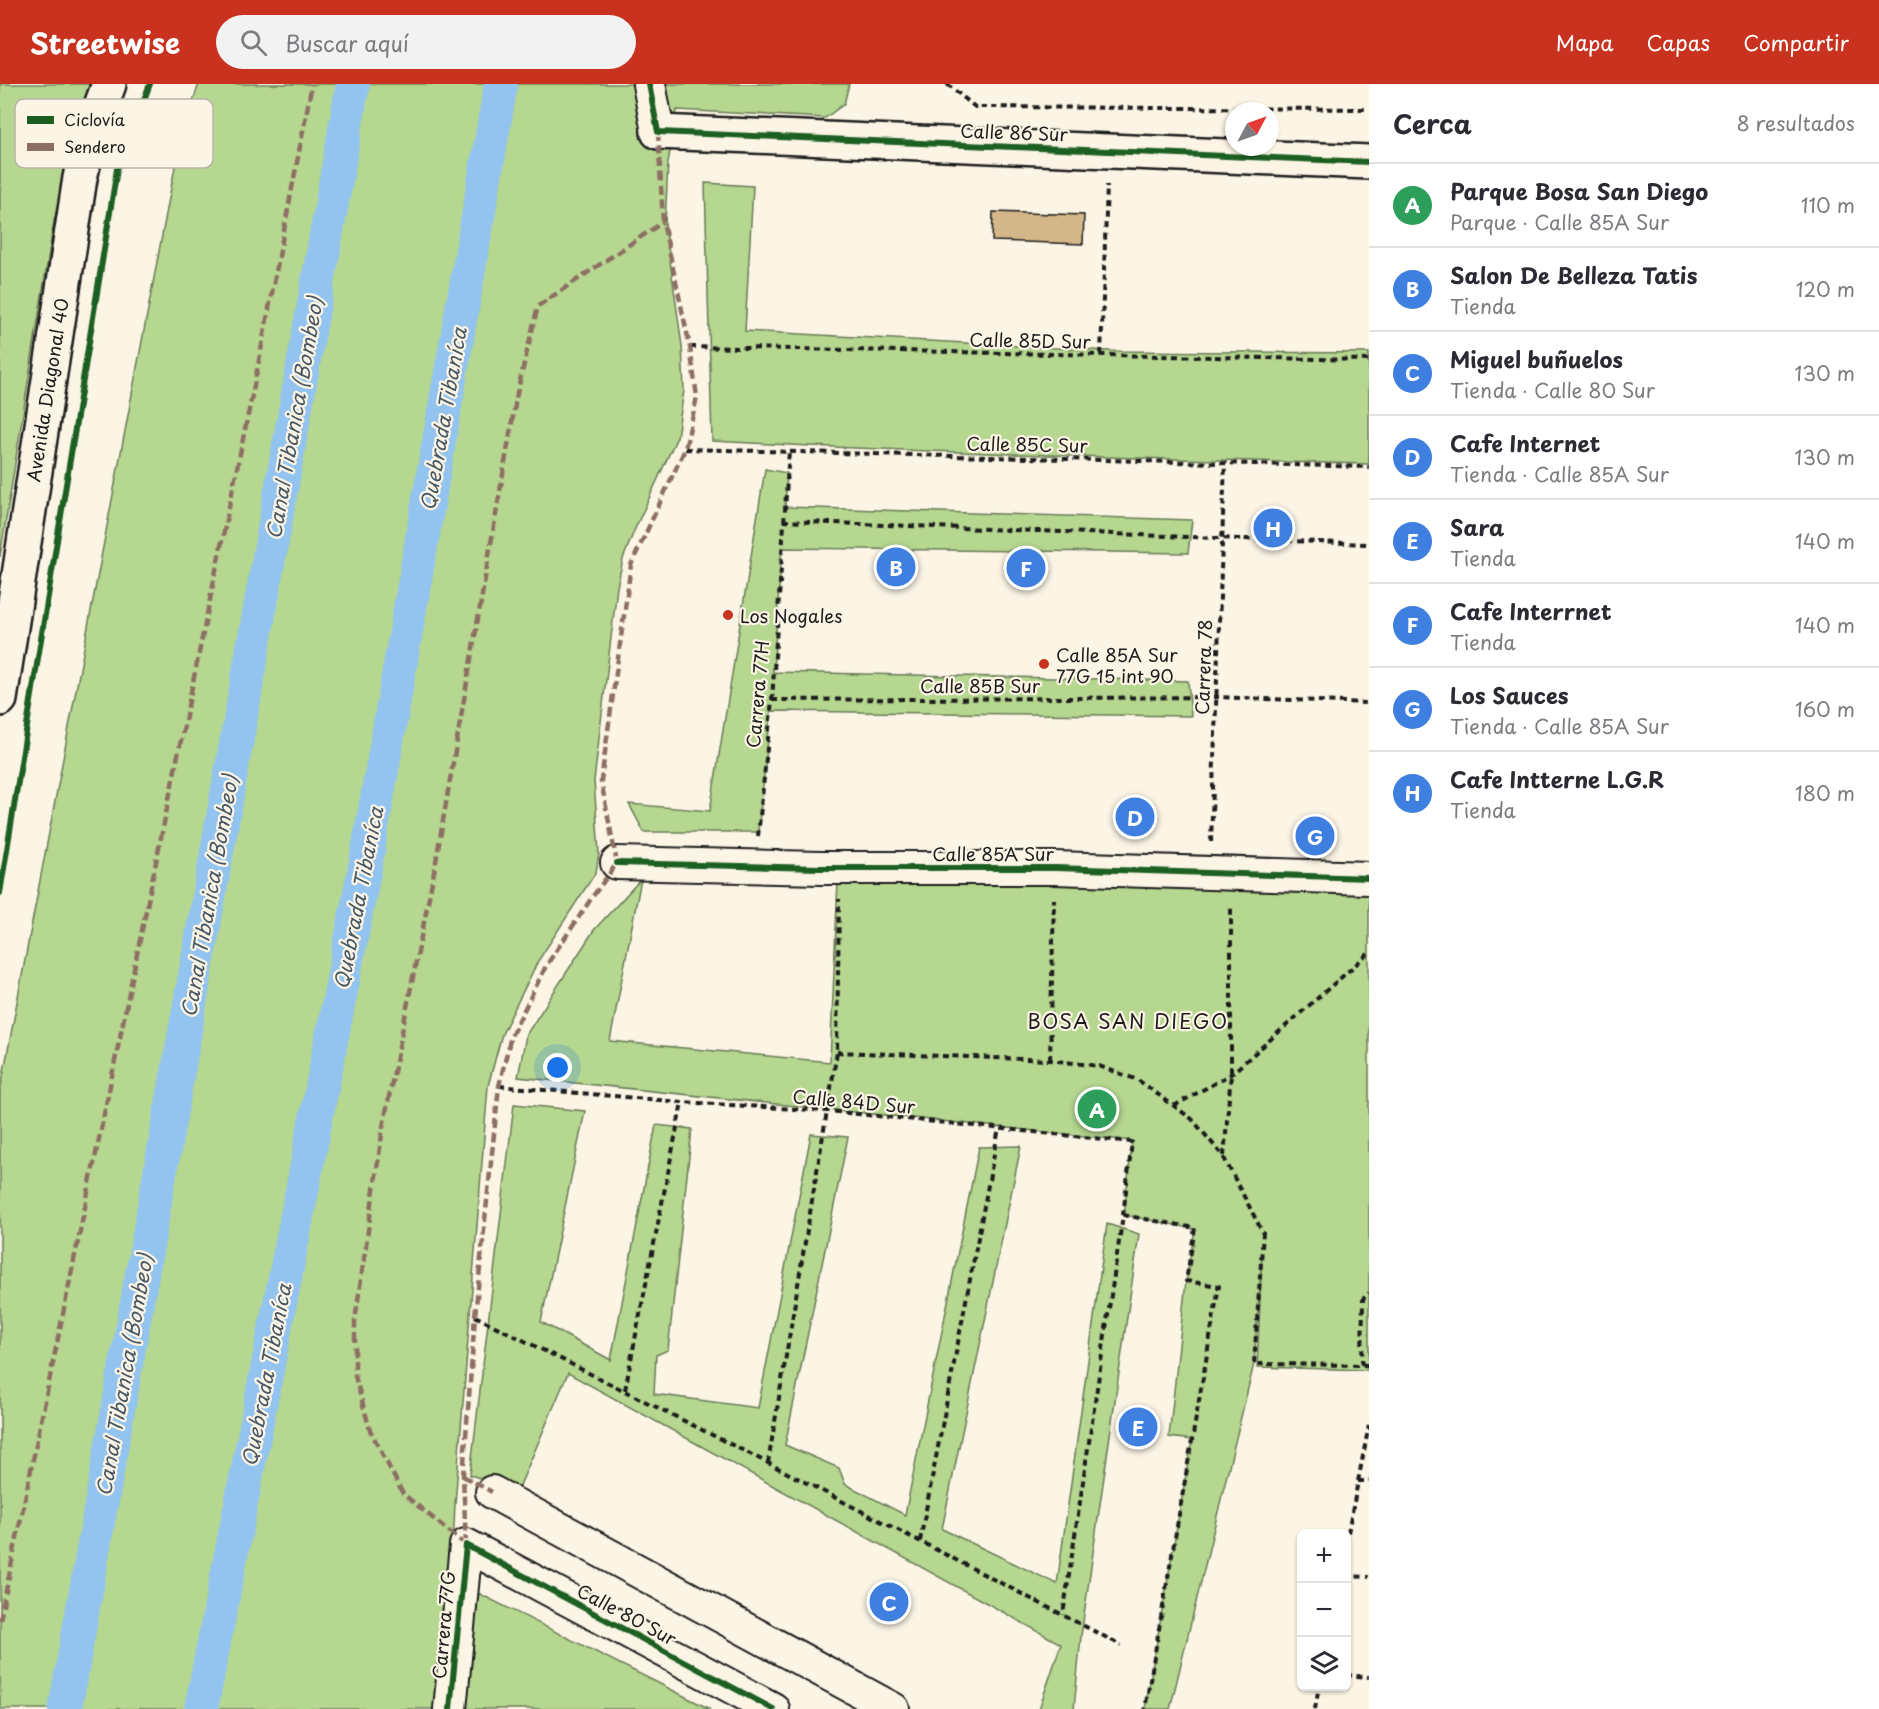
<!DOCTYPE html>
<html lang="es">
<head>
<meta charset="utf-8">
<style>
	body { margin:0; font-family:"Playpen Sans",sans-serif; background:#f2f2f3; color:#2b2b33 }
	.controls { position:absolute; right:18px; bottom:18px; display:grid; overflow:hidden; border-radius:9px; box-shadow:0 2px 4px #0004 }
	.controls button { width:54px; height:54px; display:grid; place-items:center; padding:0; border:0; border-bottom:2px solid #e1e1e2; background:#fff; color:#2b2b33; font:30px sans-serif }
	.compass { position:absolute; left:1225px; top:18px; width:54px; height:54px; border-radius:50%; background:#fff; box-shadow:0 2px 4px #0004; rotate:49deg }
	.you { position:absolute; left:558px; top:984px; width:21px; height:21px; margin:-15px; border:4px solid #fff; border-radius:50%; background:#1a73e8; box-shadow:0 0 0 9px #1a73e833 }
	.badge { display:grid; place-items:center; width:39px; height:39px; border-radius:50%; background:#c8321e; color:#fff; font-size:20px; font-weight:700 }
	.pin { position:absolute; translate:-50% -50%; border:3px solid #fff; box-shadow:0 2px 6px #0006 }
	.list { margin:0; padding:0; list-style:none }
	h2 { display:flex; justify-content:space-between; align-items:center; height:78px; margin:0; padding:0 24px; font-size:26px }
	h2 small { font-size:20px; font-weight:400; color:#7c7c81 }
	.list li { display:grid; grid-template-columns:39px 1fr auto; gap:18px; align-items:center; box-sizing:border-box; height:84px; padding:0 24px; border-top:2px solid #e1e1e2 }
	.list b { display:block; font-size:22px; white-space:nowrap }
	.list p { margin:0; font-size:20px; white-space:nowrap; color:#7c7c81 }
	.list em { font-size:20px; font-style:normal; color:#7c7c81 }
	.icon { flex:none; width:33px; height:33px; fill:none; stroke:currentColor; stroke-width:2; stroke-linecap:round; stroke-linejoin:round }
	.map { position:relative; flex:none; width:1369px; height:1625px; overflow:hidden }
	header { display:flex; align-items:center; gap:36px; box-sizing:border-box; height:84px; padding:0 30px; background:#c8321e; color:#fff }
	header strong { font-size:28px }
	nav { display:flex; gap:33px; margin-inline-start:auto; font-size:21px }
	.search { width:420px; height:54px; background:#f2f2f3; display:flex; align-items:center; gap:15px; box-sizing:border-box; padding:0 21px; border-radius:33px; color:#7c7c81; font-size:22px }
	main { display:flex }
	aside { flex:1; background:#fff }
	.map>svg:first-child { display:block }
	.green { fill:#b5d790; stroke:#687a56; stroke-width:1.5 }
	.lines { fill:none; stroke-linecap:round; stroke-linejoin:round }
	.canal { stroke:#93c4ef; stroke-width:34 }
	.building { fill:#d4b788; stroke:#1c1c1c; stroke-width:1.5 }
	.street-casing { stroke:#1c1c1c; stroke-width:36 }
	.secondary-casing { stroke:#1c1c1c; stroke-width:38 }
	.path { stroke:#1c1c1c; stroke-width:4; stroke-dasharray:6 4.5; stroke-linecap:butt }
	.street { stroke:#fcf5e5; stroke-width:32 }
	.secondary { stroke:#fcf5e5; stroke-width:33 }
	.quiet { stroke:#8d6e63; stroke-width:4.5; stroke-dasharray:9 4.5; stroke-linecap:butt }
	.cycleway-casing { stroke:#fcf5e5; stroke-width:10 }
	.cycleway { stroke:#1b5e20; stroke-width:6 }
	.poi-dot { fill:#c8321e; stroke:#fcf5e5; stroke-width:2 }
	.labels { text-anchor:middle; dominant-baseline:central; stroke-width:4.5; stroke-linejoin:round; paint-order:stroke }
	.street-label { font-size:18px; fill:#1c1c1c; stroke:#fcf5e5 }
	.poi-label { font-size:18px; fill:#1c1c1c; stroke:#fcf5e5; text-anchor:start }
	.water-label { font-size:20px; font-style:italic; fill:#465766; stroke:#fcf5e5 }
	.neighbourhood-label { font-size:20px; letter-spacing:1.5px; fill:#1c1c1c; stroke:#fcf5e5 }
	.key { fill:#fcf5e5; stroke:#b9b4a9; stroke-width:1.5 }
	.key-label { font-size:16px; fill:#1c1c1c }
</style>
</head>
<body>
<header>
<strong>Streetwise</strong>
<div class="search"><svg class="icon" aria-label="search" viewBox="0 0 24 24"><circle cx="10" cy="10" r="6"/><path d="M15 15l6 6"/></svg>Buscar aquí</div>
<nav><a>Mapa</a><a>Capas</a><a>Compartir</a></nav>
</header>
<main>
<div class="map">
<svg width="1369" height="1625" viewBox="0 0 1369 1625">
	<rect width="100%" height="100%" fill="#fcf5e5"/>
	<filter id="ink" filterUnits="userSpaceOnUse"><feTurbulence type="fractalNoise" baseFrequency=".0167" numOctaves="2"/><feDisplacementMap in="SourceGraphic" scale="12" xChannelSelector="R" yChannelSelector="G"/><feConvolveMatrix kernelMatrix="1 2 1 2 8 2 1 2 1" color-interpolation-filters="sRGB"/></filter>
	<g filter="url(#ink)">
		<g class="green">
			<polygon points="0,0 90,0 74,54 54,137 0,473"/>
			<polygon points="199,0 849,0 844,20 825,34 677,26 668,79 665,141 682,262 684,306 677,353 634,447 623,475 617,503 594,697 599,770 596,788 538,877 502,950 488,1002 455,1420 445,1625 0,1625 0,1008 181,51"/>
			<path d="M705 99 753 102 745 247 1110 267 1369 269V380C1150 375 931 369 712 357Z"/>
			<polygon points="765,385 787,389 785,423 1192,436 1188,469 782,464 773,588 1188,597 1191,632 771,627 758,748 644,748 629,720 710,727"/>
			<polygon points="641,795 610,957 830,978 838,797 1369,807 1369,1286 1257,1283 1262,1171 1254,1280 1170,1625 1145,1625 1192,1356 1169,1353 1186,1197 1195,1145 1124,1131 1132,1057 518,993 526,951 594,846"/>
			<polygon points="514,1020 585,1027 541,1238 611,1276 656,1041 692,1045 668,1266 656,1271 654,1310 758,1324 811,1050 848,1053 785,1361 839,1384 845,1400 905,1431 979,1063 1021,1062 942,1445 1057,1500 1107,1140 1139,1150 1081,1552 1074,1625 1039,1625 1061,1560 568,1289 518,1406 470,1391"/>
			<polygon points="470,1505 710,1625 467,1625"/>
		</g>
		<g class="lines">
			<g class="canal">
				<polyline points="65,1625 353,0"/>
				<polyline points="201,1625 366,778 501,0"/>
			</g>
		</g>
		<polygon class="building" points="993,128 1084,131 1083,160 992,157"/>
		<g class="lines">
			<g class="street-casing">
				<g id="street">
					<polyline points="649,0 658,48"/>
					<polyline points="617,779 821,784 1055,784 1369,794"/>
					<polyline points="492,1408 893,1625"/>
					<polyline points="450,1625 466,1461 773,1625"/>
				</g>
			</g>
			<g class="secondary-casing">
				<g id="secondary">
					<polyline points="658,48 1369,78"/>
					<polyline points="0,615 80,94 90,52 109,0"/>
				</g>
			</g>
			<g class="path">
				<polyline points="947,0 975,23 1369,25"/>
				<polyline points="690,263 1369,276"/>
				<polyline points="1101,271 1107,101"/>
				<polyline points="685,365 1369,383"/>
				<polyline points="783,437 1369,460"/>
				<polyline points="772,616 1216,613 1369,619"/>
				<polyline points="758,752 772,616 789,367"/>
				<polyline points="1211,758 1225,378"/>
				<polyline points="837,968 1050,976 1099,982 1138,996 1192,1035 1223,1072 1263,1149 1254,1280 1369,1281"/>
				<polyline points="1050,976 1054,815"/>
				<polyline points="499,1002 682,1018 828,1027 1132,1058 1123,1131 1063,1531"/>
				<polyline points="1174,1022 1231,990 1369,869"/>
				<polyline points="1224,1072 1231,990 1231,822"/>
				<polyline points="1123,1131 1195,1144 1186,1197 1219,1202 1145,1625"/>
				<polyline points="475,1232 768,1379 1121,1561"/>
				<polyline points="1362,1281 1363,1215 1369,1209"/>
				<polyline points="625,1306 682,1018"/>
				<polyline points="768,1379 837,968 839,815"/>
				<polyline points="1358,1397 1369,1397"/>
				<polyline points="920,1457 999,1044"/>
				<polyline points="1346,1459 1369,1341"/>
				<polyline points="1346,1492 1369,1493"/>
				<polyline points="1346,1591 1369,1593"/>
				<polyline points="1315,1625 1319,1602"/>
			</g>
			<use href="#street" class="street"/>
			<use href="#secondary" class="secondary"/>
			<g class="quiet">
				<polyline points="463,1392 492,1408"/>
				<polyline points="466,1461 463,1392 475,1232 499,1002 511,952 546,882 593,812 617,779 601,697 631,481 685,365 697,313 690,263 663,138 658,48"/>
				<polyline points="466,1461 403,1410 370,1346 355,1292 355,1237 383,1043 435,783 517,309 538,222 663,138"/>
				<polyline points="0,1536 257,287 312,0"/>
			</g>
			<g class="cycleway-casing">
				<g id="cycleway">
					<polyline points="649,0 658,48 1369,78"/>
					<polyline points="617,779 821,784 1055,784 1369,794"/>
					<polyline points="0,809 117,85 150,0"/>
					<polyline points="450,1625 466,1461 773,1625"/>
				</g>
			</g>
			<use href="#cycleway" class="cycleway"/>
		</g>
	</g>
	<g class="poi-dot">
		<circle cx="728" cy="531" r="6"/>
		<circle cx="1044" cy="580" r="6"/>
	</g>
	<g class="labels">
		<g class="street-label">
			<text transform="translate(1014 48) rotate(2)">Calle 86 Sur</text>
			<text transform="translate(1030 256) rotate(1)">Calle 85D Sur</text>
			<text transform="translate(47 306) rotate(-81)">Avenida Diagonal 40</text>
			<text transform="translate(1027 360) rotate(1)">Calle 85C Sur</text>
			<text transform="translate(1203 583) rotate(-88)">Carrera 78</text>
			<text x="980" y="601">Calle 85B Sur</text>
			<text transform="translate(757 610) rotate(-85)">Carrera 77H</text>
			<text x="993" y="769">Calle 85A Sur</text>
			<text transform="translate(854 1017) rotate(5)">Calle 84D Sur</text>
			<text transform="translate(627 1530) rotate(28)">Calle 80 Sur</text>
			<text transform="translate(443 1541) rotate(-85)">Carrera 77G</text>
		</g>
		<g class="poi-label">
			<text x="740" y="531">Los Nogales</text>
			<text x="1056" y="570">Calle 85A Sur<tspan x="1056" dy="21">77G 15 int 90</tspan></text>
		</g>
		<g class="water-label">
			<text transform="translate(294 334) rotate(-80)">Canal Tibanica (Bombeo)</text>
			<text transform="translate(443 335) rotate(-80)">Quebrada Tibaníca</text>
			<text transform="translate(209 812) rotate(-80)">Canal Tibanica (Bombeo)</text>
			<text transform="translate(358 814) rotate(-79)">Quebrada Tibaníca</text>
			<text transform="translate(124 1291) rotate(-80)">Canal Tibanica (Bombeo)</text>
			<text transform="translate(266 1291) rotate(-79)">Quebrada Tibaníca</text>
		</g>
		<g class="neighbourhood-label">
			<text x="1128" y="937">BOSA SAN DIEGO</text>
		</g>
	</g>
	<rect x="15" y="15" width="198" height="69" rx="9" class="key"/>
	<rect x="27" y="32" width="27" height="8" fill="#1b5e20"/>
	<rect x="27" y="59" width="27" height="8" fill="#8d6e63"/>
	<g class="key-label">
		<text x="64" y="42">Ciclovía</text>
		<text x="64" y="69">Sendero</text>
	</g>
</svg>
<div class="controls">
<button>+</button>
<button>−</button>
<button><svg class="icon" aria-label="layers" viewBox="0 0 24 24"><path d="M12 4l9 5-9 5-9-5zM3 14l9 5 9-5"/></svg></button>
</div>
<svg class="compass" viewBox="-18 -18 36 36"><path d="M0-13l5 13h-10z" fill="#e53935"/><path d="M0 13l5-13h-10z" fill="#7c7c81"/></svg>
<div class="you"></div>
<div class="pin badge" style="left:1097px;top:1025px;background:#2e9e5b">A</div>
<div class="pin badge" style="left:896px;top:483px;background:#3f7fe0">B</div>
<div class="pin badge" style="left:889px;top:1518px;background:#3f7fe0">C</div>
<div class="pin badge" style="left:1135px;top:733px;background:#3f7fe0">D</div>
<div class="pin badge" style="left:1138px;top:1343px;background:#3f7fe0">E</div>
<div class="pin badge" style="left:1026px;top:484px;background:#3f7fe0">F</div>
<div class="pin badge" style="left:1315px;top:752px;background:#3f7fe0">G</div>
<div class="pin badge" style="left:1273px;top:444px;background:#3f7fe0">H</div>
</div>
<aside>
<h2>Cerca<small>8 resultados</small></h2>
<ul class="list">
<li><span class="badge" style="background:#2e9e5b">A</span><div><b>Parque Bosa San Diego</b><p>Parque · Calle 85A Sur</p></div><em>110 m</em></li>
<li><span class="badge" style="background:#3f7fe0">B</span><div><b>Salon De Belleza Tatis</b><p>Tienda</p></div><em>120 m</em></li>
<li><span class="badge" style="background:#3f7fe0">C</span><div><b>Miguel buñuelos</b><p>Tienda · Calle 80 Sur</p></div><em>130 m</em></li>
<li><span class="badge" style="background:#3f7fe0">D</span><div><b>Cafe Internet</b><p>Tienda · Calle 85A Sur</p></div><em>130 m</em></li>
<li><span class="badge" style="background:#3f7fe0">E</span><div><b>Sara</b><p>Tienda</p></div><em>140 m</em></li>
<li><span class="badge" style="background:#3f7fe0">F</span><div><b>Cafe Interrnet</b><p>Tienda</p></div><em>140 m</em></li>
<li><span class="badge" style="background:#3f7fe0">G</span><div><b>Los Sauces</b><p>Tienda · Calle 85A Sur</p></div><em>160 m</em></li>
<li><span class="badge" style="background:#3f7fe0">H</span><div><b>Cafe Intterne L.G.R</b><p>Tienda</p></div><em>180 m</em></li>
</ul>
</aside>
</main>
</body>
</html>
